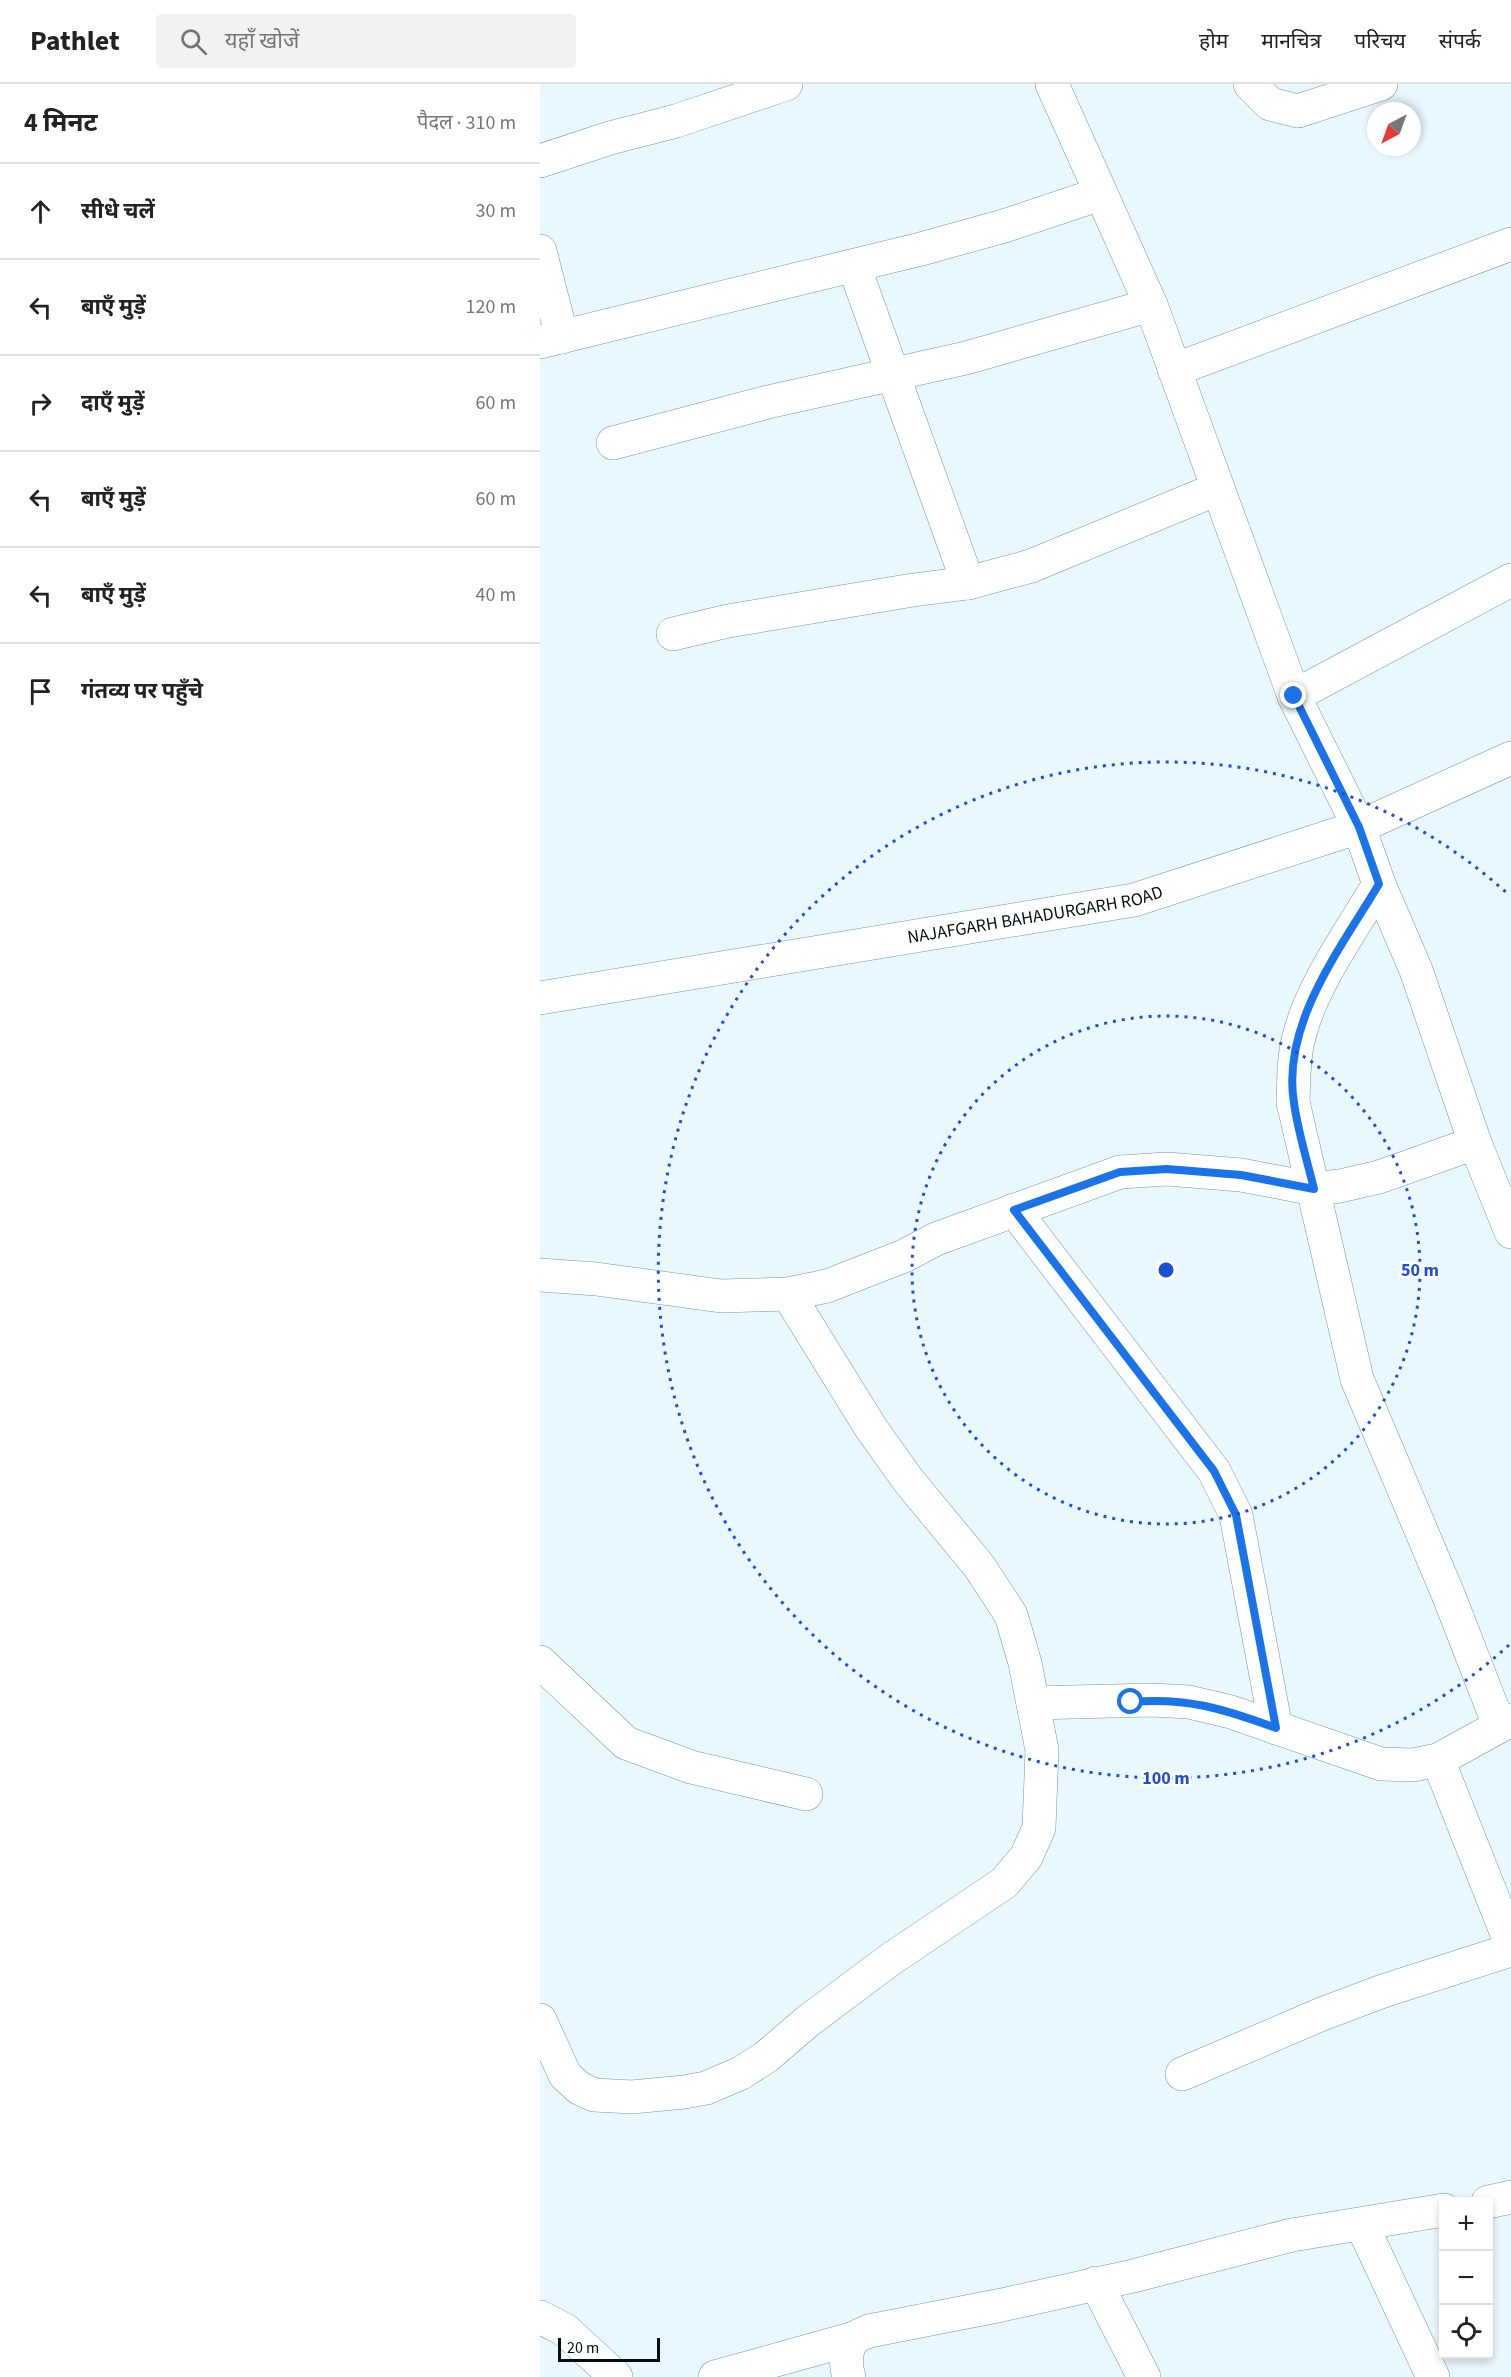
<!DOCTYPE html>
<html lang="hi">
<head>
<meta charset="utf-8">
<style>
	body { margin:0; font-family:"Source Sans 3","Noto Sans Devanagari",sans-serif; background:#f2f2f2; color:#222 }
	.controls { position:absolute; right:18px; bottom:18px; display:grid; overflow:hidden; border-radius:6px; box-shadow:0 3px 9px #0003 }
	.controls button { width:54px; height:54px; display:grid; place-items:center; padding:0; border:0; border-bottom:2px solid #e0e0e0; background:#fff; color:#222; font:30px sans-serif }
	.compass { position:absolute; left:827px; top:18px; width:54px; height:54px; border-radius:50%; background:#fff; box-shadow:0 3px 9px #0003; rotate:221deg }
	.scale { position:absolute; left:18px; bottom:15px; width:102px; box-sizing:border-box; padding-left:6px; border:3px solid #030e13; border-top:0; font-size:16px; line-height:21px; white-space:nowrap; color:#030e13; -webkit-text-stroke:4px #fff; paint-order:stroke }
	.stop { position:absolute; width:18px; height:18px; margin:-14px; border:4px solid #1a73e8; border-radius:50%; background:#fff }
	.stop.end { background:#1a73e8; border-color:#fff; box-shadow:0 2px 6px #0008 }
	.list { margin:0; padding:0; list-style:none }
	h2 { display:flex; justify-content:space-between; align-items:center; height:78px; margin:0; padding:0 24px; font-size:26px }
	h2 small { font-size:20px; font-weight:400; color:#767676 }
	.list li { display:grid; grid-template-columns:39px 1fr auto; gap:18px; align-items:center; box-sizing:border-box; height:96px; padding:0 24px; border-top:2px solid #e0e0e0 }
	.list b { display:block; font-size:22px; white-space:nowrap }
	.list em { font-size:20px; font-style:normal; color:#767676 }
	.icon { flex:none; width:33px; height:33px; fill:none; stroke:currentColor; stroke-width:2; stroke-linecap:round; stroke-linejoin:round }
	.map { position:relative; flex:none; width:971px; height:2293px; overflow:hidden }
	header { display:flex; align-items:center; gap:36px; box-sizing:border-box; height:84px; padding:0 30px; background:#fff; border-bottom:2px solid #e0e0e0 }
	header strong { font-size:28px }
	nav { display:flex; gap:33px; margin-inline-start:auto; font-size:21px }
	.search { width:420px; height:54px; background:#f2f2f2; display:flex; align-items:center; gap:15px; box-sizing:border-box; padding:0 21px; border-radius:6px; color:#767676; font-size:22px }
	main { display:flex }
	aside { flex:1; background:#fff }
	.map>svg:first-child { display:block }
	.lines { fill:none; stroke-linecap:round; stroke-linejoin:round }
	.minor-casing { stroke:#7296a4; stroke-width:34 }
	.minor { stroke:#fff; stroke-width:33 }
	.route { stroke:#1a73e8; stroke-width:8 }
	.ring { fill:none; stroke:#1d4ed8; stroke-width:3; stroke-dasharray:3 6 }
	.labels { text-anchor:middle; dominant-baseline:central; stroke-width:5; stroke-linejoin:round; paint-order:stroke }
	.street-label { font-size:18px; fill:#030e13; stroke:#fff }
	.centre { fill:#1d4ed8; stroke:#fff; stroke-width:3 }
	.ring-label { font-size:18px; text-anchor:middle; font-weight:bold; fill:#1d4ed8; stroke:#fff; stroke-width:5; stroke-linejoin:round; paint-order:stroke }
</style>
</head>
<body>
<header>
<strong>Pathlet</strong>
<div class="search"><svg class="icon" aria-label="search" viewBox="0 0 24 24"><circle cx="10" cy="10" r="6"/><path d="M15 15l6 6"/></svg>यहाँ खोजें</div>
<nav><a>होम</a><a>मानचित्र</a><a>परिचय</a><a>संपर्क</a></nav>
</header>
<main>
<aside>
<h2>4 मिनट<small>पैदल · 310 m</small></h2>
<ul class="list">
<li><svg class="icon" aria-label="ahead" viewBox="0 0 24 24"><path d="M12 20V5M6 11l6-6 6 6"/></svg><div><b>सीधे चलें</b></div><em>30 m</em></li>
<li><svg class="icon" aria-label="left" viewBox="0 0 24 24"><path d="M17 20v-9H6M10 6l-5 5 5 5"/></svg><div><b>बाएँ मुड़ें</b></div><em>120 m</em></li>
<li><svg class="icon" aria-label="right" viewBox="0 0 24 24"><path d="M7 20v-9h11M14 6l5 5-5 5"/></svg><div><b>दाएँ मुड़ें</b></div><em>60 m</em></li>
<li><svg class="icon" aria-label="left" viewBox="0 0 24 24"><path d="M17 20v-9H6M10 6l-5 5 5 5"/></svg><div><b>बाएँ मुड़ें</b></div><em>60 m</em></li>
<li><svg class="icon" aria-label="left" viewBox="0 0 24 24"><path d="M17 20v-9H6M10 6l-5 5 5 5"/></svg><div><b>बाएँ मुड़ें</b></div><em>40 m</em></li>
<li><svg class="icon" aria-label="arrive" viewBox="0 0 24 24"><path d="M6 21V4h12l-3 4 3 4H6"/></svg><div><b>गंतव्य पर पहुँचे</b></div></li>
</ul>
</aside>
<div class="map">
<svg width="971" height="2293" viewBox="0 0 971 2293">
	<rect width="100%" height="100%" fill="#e9f8fe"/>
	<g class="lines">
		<g class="minor-casing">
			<g id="minor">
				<polyline points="512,0 611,221 754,612 819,743 839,800 876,886 935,1059 971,1148"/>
				<polyline points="710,0 730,20 758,27 841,0"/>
				<polyline points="0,77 70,54 136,37 246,0"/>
				<polyline points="0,167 22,253"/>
				<polyline points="314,182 428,499"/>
				<polyline points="0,258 381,165 464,142 560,110"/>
				<polyline points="634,286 971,160"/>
				<polyline points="73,359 228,318 426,274 611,221"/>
				<polyline points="133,550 188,537 373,506 428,499 491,482 677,405"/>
				<polyline points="754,612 971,496"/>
				<path d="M839 800C812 846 771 902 759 953 753 974 754 996 753 1018L817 1295 908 1510 959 1641"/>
				<path id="s1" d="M0 914 594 816 819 743 971 674"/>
				<polyline points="474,1126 674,1387 696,1431 736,1644"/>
				<polyline points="0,1191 56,1195 181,1212 248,1210 287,1202 364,1172 396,1155 580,1088 627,1085 701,1091 774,1105 800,1102 839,1093 935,1059"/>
				<polyline points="0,1578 86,1659 151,1683 266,1710"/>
				<polyline points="493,1619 612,1616 649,1618 691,1628 841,1680 873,1681 898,1676 971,1636"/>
				<polyline points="898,1676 971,1860"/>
				<polyline points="0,1936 25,1991 39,2004 54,2011 92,2013 144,2008 166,2004 201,1989 226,1973 268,1937 351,1875 464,1799 486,1773 499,1744 502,1666 485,1579 471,1531 439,1482 368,1396 331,1344 248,1210"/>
				<polyline points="642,1990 782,1930 843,1907 971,1866"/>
				<polyline points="948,2118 971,2113"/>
				<polyline points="822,2141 893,2293"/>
				<polyline points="556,2199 604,2293"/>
				<polyline points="0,2233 25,2246 76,2293"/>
				<polyline points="175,2293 315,2254"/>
				<path d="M309 2293C305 2281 305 2263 315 2254 318 2251 325 2249 329 2247L462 2221 593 2192 752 2151 904 2126"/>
			</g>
		</g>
		<use href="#minor" class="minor"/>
	</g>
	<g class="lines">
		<path class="route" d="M591 1618C647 1613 684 1625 736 1644L696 1431 674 1387 474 1126 580 1088 627 1085 701 1091 774 1105C767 1076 758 1048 754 1019 741 940 801 864 839 800L819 743 754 612"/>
	</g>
	<g class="ring">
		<circle cx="626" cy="1186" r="254"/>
		<path d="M969 1561A508 508 0 1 1 969 811"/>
	</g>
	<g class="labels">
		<g class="street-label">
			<text stroke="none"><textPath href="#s1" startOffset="502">NAJAFGARH BAHADURGARH ROAD</textPath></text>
		</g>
	</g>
	<circle cx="626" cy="1186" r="9" class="centre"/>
	<g class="ring-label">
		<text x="880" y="1192">50 m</text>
		<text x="626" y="1700">100 m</text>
	</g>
</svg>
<div class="controls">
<button>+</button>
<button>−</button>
<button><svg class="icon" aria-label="locate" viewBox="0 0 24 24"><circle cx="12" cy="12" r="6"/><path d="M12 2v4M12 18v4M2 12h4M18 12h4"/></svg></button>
</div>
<svg class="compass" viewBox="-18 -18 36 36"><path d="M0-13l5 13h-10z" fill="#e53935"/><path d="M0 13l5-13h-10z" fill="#767676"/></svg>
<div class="scale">20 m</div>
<div class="stop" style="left:591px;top:1618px"></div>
<div class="stop end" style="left:754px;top:612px"></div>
</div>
</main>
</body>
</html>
